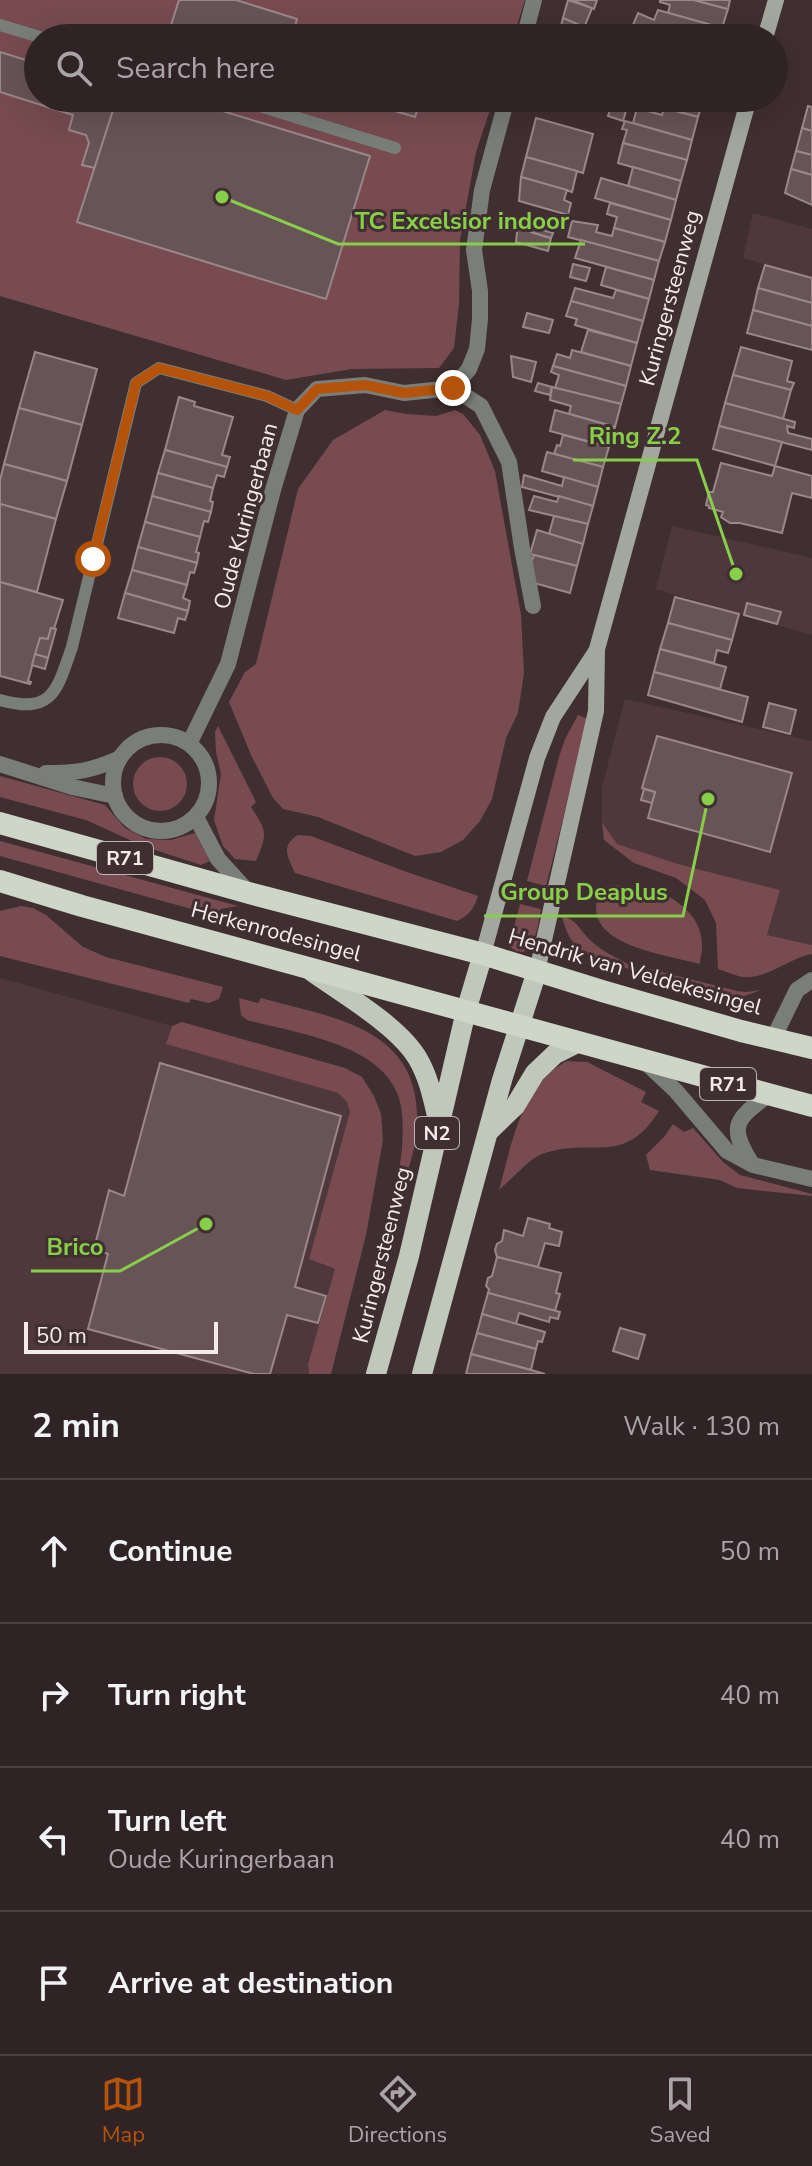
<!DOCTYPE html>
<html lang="en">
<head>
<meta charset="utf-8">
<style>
	body { margin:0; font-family:"Nunito Sans",sans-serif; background:#382b2d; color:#f1f3f6 }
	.scale { position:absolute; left:24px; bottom:20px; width:194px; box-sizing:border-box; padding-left:8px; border:4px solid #f6ebec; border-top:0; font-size:22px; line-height:28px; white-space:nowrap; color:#f6ebec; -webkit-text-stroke:6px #402f31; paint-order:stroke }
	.stop { position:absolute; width:24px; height:24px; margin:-18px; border:6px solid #b45309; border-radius:50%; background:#fff }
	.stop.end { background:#b45309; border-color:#fff; box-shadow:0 2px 8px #0008 }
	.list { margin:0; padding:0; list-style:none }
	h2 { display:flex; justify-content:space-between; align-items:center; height:104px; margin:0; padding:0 32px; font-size:34px }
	h2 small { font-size:26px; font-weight:400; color:#a8a4a7 }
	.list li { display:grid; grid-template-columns:52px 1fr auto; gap:24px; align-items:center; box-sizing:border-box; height:144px; padding:0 32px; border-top:2px solid #4b4042 }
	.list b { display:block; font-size:30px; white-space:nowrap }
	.list p { margin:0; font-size:26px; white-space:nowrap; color:#a8a4a7 }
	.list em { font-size:26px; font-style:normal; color:#a8a4a7 }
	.icon { flex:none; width:44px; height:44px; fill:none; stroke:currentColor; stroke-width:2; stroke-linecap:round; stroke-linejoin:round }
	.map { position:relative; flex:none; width:812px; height:1374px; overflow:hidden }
	.search { position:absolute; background:#302325; box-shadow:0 8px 32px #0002; left:24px; right:24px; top:24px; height:88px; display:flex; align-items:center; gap:20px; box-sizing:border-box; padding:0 28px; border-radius:44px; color:#a8a4a7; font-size:30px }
	.sheet { height:680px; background:#302325 }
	nav { display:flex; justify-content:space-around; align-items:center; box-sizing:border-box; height:112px; border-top:2px solid #4b4042; background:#302325; font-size:22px; color:#a8a4a7 }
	nav a { display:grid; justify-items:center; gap:4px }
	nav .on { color:#b45309 }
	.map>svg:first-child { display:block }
	.built { fill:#4f383b }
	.green { fill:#774b50 }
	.building { fill:#675456; stroke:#9b8789; stroke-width:2 }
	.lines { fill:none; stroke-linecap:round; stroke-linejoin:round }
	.service { stroke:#7a7e78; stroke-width:12 }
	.minor { stroke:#7a7e78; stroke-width:16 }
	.tertiary { stroke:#7a7e78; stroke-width:16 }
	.secondary { stroke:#a2a89d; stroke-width:16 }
	.primary { stroke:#c0c8bb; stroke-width:20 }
	.trunk { stroke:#ced6c8; stroke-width:22 }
	.route { stroke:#b45309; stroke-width:10 }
	.labels { text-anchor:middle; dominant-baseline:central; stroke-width:6; stroke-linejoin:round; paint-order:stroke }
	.shield { fill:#402f31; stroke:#bfb3b4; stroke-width:2 }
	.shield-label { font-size:20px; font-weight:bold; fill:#f6ebec }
	.street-label { font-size:22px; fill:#f6ebec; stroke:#402f31 }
	.leader { fill:none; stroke:#88cf49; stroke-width:3 }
	.callout-dot { fill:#88cf49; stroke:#402f31; stroke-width:3 }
	.callout-label { font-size:24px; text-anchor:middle; font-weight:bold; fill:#88cf49; stroke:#402f31; stroke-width:6; stroke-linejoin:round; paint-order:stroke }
</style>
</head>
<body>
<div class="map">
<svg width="812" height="1374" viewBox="0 0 812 1374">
	<rect width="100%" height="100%" fill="#402f31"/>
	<g class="built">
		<polygon points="753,213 812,229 812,278 743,258"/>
		<polygon points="672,526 812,558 812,635 656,589"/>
		<polygon points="625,699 812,741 812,945 767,935 780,890 678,864 617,844 602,822 602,787"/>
		<polygon points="0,978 172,1026 167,1044 338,1093 347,1102 350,1111 321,1265 336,1269 308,1364 309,1374 0,1374"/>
	</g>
	<g class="green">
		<polygon points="0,0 525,0 513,38 38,38 38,98 494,98 476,152 460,240 459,304 454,348 439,368 352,369 286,380 0,296"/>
		<polygon points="385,410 406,414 436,416 455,410 463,414 480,435 495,471 521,615 524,673 518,713 506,738 492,799 480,821 463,840 441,852 415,856 318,817 283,809 273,798 251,755 229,702 245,672 256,664 298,489 333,440"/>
		<polygon points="578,715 588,719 546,886 527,881 559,757 565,739"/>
		<path d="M218 726 256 802 251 807C268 832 267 834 256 861L235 859 223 846 214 820 221 774 216 752 215 732Z"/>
		<circle cx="160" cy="784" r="27"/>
		<polygon points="0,776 105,805 125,828 146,839 171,840 195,833 210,861 201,865 143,846 86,820 0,797"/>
		<path d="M602 822 617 844 678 864 780 890 767 935 812 945V954C788 958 769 979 743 977 735 976 726 971 718 969L716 923 705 900 676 878 634 863 604 840Z"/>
		<path d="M298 835 311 836 404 871 478 896C474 909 469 915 457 921L295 873C288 857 280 846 298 835Z"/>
		<polygon points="0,841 238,906 221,909 213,915 0,856"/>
		<path d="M612 885 628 886 644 892 647 885C672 897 701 912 702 944 703 950 700 957 700 964 664 954 572 944 602 888Z"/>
		<path d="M520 904 541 909C538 926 537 940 524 952L516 951 509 946Z"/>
		<polygon points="21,906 33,908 46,915 83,947 106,957 223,987 219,999 209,1003 191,999 189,1003 0,956 0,911"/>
		<path d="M562 916C578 920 580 931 591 941 602 951 617 958 630 965L629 969C595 959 570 955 562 916Z"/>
		<polygon points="646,968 737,991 746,992 761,990 742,997 732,996 644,973"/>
		<path d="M239 998 258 1003 261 998C336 1019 423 1027 417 1129 416 1148 409 1164 405 1183 402 1195 401 1207 399 1219L390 1220C392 1196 400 1172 402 1148 403 1130 404 1109 397 1093 377 1043 294 1033 247 1020L241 1015Z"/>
		<polygon points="182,1022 345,1068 362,1077 374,1096 381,1114 383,1140 366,1235 331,1374 309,1374 308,1364 335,1269 309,1259 350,1112 347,1102 338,1093 166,1044 172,1026"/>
		<path d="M566 1061 587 1062 646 1092 641 1102 659 1111C623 1168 593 1136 542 1154 530 1158 510 1181 499 1190 510 1151 517 1107 546 1075 551 1070 560 1066 566 1061Z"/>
		<polygon points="673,1124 684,1132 693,1128 723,1162 740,1175 812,1194 812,1196 737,1188 720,1180 650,1170 646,1155 664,1137"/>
	</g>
	<g class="building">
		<polygon points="179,0 236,0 297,19 292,38 167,38"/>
		<polygon points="568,0 592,8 584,28 563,18"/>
		<polygon points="572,0 597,0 594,9"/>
		<polygon points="660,0 694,0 728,9 722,28 668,13 670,5 660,2"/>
		<polygon points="694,0 730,0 728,9"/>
		<polygon points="658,10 722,28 720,38 665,38 633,25 638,13 654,20"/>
		<polygon points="563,18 603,35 602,38 558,38"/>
		<polygon points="643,29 665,38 639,38"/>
		<polygon points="33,49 38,51 38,98 117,98 95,168 82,165 89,143 86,135 69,130 73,115 0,92 0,52 29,61"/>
		<polygon points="117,98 180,98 370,156 326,299 77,222"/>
		<polygon points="351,98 421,98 415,117"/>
		<polygon points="546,98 582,98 579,108"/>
		<polygon points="640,98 704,98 698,117 639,101"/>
		<polygon points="611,106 626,111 623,121 608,116"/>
		<polygon points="808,106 812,107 812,131 802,128"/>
		<polygon points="637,108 662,115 664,108 698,117 692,140 633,123"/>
		<polygon points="536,118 593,134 583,173 526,157"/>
		<polygon points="625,121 692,140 687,160 623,143 627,130 622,129"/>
		<polygon points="802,128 812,131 812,155 796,151"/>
		<polygon points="623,143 687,160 681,181 618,163"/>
		<polygon points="796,151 812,155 812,175 791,169"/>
		<polygon points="526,157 577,171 572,192 521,177"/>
		<polygon points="633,167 681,181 676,200 628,186"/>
		<polygon points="791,169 812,175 812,205 785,193"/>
		<polygon points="521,177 567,190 564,200 571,203 568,215 519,201"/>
		<polygon points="601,178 676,200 671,220 595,198"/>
		<polygon points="610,203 671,220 665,242 614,228 617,217 607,214"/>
		<polygon points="572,221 598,225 596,232 612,236 614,228 665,242 659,261 568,237"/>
		<polygon points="518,223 532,227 531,232 551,238 548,251 516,242"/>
		<polygon points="532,227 553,233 551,238 531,232"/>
		<polygon points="581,240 659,261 654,280 575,258"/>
		<polygon points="573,264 590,268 586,281 570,277"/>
		<polygon points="765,265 812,278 812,303 758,288"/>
		<polygon points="606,267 654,280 649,299 601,285"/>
		<polygon points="575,288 613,298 616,290 649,299 643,321 571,301"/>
		<polygon points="758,288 812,303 812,326 753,310"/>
		<polygon points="571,301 643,321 637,343 575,325 577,319 566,316"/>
		<polygon points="753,310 812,326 812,350 747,333"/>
		<polygon points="527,313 553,320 549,333 523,327"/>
		<polygon points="588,330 637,343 631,366 581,352"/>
		<polygon points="741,347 792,361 787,381 794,383 791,390 733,375"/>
		<polygon points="572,350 631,366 626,386 553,366 557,354 570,358"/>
		<polygon points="35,352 97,369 82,425 19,408"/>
		<polygon points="511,356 536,362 531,382 513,377"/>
		<polygon points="553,366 626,386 621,404 555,388 559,375 551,372"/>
		<polygon points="733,375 791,390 783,419 725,403"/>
		<polygon points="538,383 552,387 550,395 535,391"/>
		<polygon points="552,387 621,404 615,427 569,414 571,406 550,400"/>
		<polygon points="179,397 195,402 194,406 233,417 222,455 230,457 227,467 165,450"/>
		<polygon points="725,403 795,422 794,428 787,426 788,433 812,439 812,450 719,426"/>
		<polygon points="19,408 82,425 67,481 4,464"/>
		<polygon points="555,410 615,427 609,447 550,431"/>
		<polygon points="719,426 782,442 775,466 713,449"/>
		<polygon points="563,435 609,447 603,467 554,454 557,445 560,446"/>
		<polygon points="165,450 227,467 224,477 217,475 213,488 158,473"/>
		<polygon points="547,452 603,467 598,487 542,471"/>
		<polygon points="721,463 772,476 775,466 812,476 812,498 792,493 782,533 740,523 730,523 721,517 723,512 709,508 709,506 706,505 709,492 713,492"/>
		<polygon points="4,464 67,481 56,519 0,504 0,480"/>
		<polygon points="158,473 213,488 210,501 213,502 211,512 152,496"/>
		<polygon points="524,475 562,486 564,477 598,487 593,506 522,487"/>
		<polygon points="152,496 211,512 208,522 204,521 200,537 145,522"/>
		<polygon points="534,496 557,502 559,496 593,506 588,524 529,510"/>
		<polygon points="0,504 56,519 37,592 0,582"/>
		<polygon points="554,516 588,524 583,544 549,534"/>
		<polygon points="145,522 200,537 196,552 199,553 197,563 138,547"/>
		<polygon points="537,530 583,544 577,566 530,554"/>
		<polygon points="138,547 197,563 194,573 190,572 187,585 132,570"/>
		<polygon points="534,555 577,566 570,593 534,583 531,563"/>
		<polygon points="132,570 187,585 183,598 190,601 188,611 125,593"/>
		<polygon points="0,582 63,600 54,629 51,628 48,639 40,638 28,681 31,682 30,684 0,676"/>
		<polygon points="125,593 188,611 185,620 178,618 174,633 118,618"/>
		<polygon points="675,597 739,614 732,640 668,623"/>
		<polygon points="747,603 781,612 777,624 744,615"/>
		<polygon points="668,623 732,640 728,653 717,650 714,663 660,649"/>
		<polygon points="51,628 56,629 48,658 35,654 40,638 48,639"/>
		<polygon points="660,649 726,667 720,689 654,672"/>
		<polygon points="35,654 48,658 45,669 32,665"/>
		<polygon points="654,672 748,697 742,722 648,695"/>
		<polygon points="769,703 796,710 790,734 763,727"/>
		<polygon points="657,736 792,773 770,852 648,818 655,792 642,788"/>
		<polygon points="644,789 655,792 652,803 641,800"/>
		<polygon points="160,1063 341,1116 295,1287 326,1296 318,1323 287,1315 270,1374 254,1374 88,1329 108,1254 94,1249 109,1190 124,1196"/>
		<polygon points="528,1218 550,1224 549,1228 562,1232 559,1246 545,1243 538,1267 497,1257 495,1250 497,1244 502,1241 504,1230 523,1236"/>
		<polygon points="497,1257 561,1273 556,1293 560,1294 555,1311 488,1293 489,1289 486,1286 488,1278 492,1276"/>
		<polygon points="488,1293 560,1312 558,1319 550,1317 549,1322 519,1313 516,1324 482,1314"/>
		<polygon points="482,1314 545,1332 542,1342 538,1341 536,1349 477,1333"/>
		<polygon points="620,1328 645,1335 638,1359 613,1351"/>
		<polygon points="477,1333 536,1349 531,1370 471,1354"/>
		<polygon points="471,1354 531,1370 545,1374 466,1374"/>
	</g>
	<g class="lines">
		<g class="service">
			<polyline points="0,25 43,38"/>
			<polyline points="234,98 395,148"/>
			<path d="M0 700C53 715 57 690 72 647L136 383 159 368 267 396 297 410"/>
		</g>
		<g class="minor">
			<polyline points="524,38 534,0"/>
			<polyline points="453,388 469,369 477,349 480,319 480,291 474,250 482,190 507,98"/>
			<polyline points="190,742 228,664 273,490 297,410 317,389 365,385 404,393 453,388 481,406 509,462 522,548 533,606"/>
			<polyline points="773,1039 797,990 812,980"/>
			<polyline points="645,1062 676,1091 727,1151 753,1165 812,1179"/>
			<path d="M752 1164C728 1126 735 1120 768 1095"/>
		</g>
		<g class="tertiary">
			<circle cx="161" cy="783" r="48"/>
			<polyline points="0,764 72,787 115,796"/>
			<path d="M46 773C77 773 90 771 118 759"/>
			<polyline points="196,817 218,859 249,893"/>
		</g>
		<g class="secondary">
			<polyline points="765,38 776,0"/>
			<polyline points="483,954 537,758 553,717 597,650"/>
			<polyline points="537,971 596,711 597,649 749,98"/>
		</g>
		<g class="primary">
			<path d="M311 971C343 994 399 1026 418 1059 429 1078 433 1099 438 1120"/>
			<polyline points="490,1130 515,1106 535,1073 555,1054 577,1043"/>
			<polyline points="376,1374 409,1256 466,1011 483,954"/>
			<polyline points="422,1374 502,1080 537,971"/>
		</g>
		<g class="trunk">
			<polyline points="0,823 249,893 483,954 602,991 741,1031 812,1048"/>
			<polyline points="0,881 82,906 812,1106"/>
		</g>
	</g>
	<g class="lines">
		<polyline class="route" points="93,559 136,383 159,368 267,396 297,410 317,389 365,385 404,393 453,388"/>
	</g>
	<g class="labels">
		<g class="shield">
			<rect x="97" y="842" width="56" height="32" rx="6"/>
			<rect x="700" y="1068" width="56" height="32" rx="6"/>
			<rect x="415" y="1117" width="44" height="32" rx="6"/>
		</g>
		<g class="shield-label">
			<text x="125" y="858">R71</text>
			<text x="728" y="1084">R71</text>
			<text x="437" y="1133">N2</text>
		</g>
		<g class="street-label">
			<text transform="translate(670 298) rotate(-75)">Kuringersteenweg</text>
			<text transform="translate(246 516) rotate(-75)">Oude Kuringerbaan</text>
			<text transform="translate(276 932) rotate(15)">Herkenrodesingel</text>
			<text transform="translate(635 972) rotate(16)">Hendrik van Veldekesingel</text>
			<text transform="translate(382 1255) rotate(-76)">Kuringersteenweg</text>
		</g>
	</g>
	<path class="leader" d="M222 197L338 244H585M736 574L697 460H573M708 799L683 916H484M206 1224L120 1271H31"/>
	<g class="callout-dot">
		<circle cx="222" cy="197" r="8"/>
		<circle cx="736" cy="574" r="8"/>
		<circle cx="708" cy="799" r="8"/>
		<circle cx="206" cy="1224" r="8"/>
	</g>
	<g class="callout-label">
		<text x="462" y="229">TC Excelsior indoor</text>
		<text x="635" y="444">Ring Z.2</text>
		<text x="584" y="900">Group Deaplus</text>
		<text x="75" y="1255">Brico</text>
	</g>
</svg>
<div class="scale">50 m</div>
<div class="stop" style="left:93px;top:559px"></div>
<div class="stop end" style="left:453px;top:388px"></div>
<div class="search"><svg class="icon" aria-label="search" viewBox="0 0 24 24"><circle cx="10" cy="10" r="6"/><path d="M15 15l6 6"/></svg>Search here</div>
</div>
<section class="sheet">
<h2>2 min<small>Walk · 130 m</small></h2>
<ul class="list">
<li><svg class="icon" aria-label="ahead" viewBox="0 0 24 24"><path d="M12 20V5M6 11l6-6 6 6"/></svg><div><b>Continue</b></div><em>50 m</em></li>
<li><svg class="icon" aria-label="right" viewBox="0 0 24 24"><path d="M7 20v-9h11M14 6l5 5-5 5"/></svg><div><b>Turn right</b></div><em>40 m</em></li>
<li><svg class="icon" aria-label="left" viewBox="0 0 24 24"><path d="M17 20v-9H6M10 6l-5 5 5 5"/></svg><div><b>Turn left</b><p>Oude Kuringerbaan</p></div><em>40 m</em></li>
<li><svg class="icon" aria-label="arrive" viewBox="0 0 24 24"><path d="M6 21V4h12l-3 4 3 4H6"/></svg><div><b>Arrive at destination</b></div></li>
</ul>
</section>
<nav>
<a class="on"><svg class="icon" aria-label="map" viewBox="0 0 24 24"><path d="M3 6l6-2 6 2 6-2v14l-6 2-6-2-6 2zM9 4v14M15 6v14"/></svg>Map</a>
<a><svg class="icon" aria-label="directions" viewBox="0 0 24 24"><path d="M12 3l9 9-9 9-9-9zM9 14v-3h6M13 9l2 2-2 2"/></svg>Directions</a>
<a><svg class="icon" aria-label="saved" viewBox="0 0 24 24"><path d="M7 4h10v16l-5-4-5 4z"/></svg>Saved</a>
</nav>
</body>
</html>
